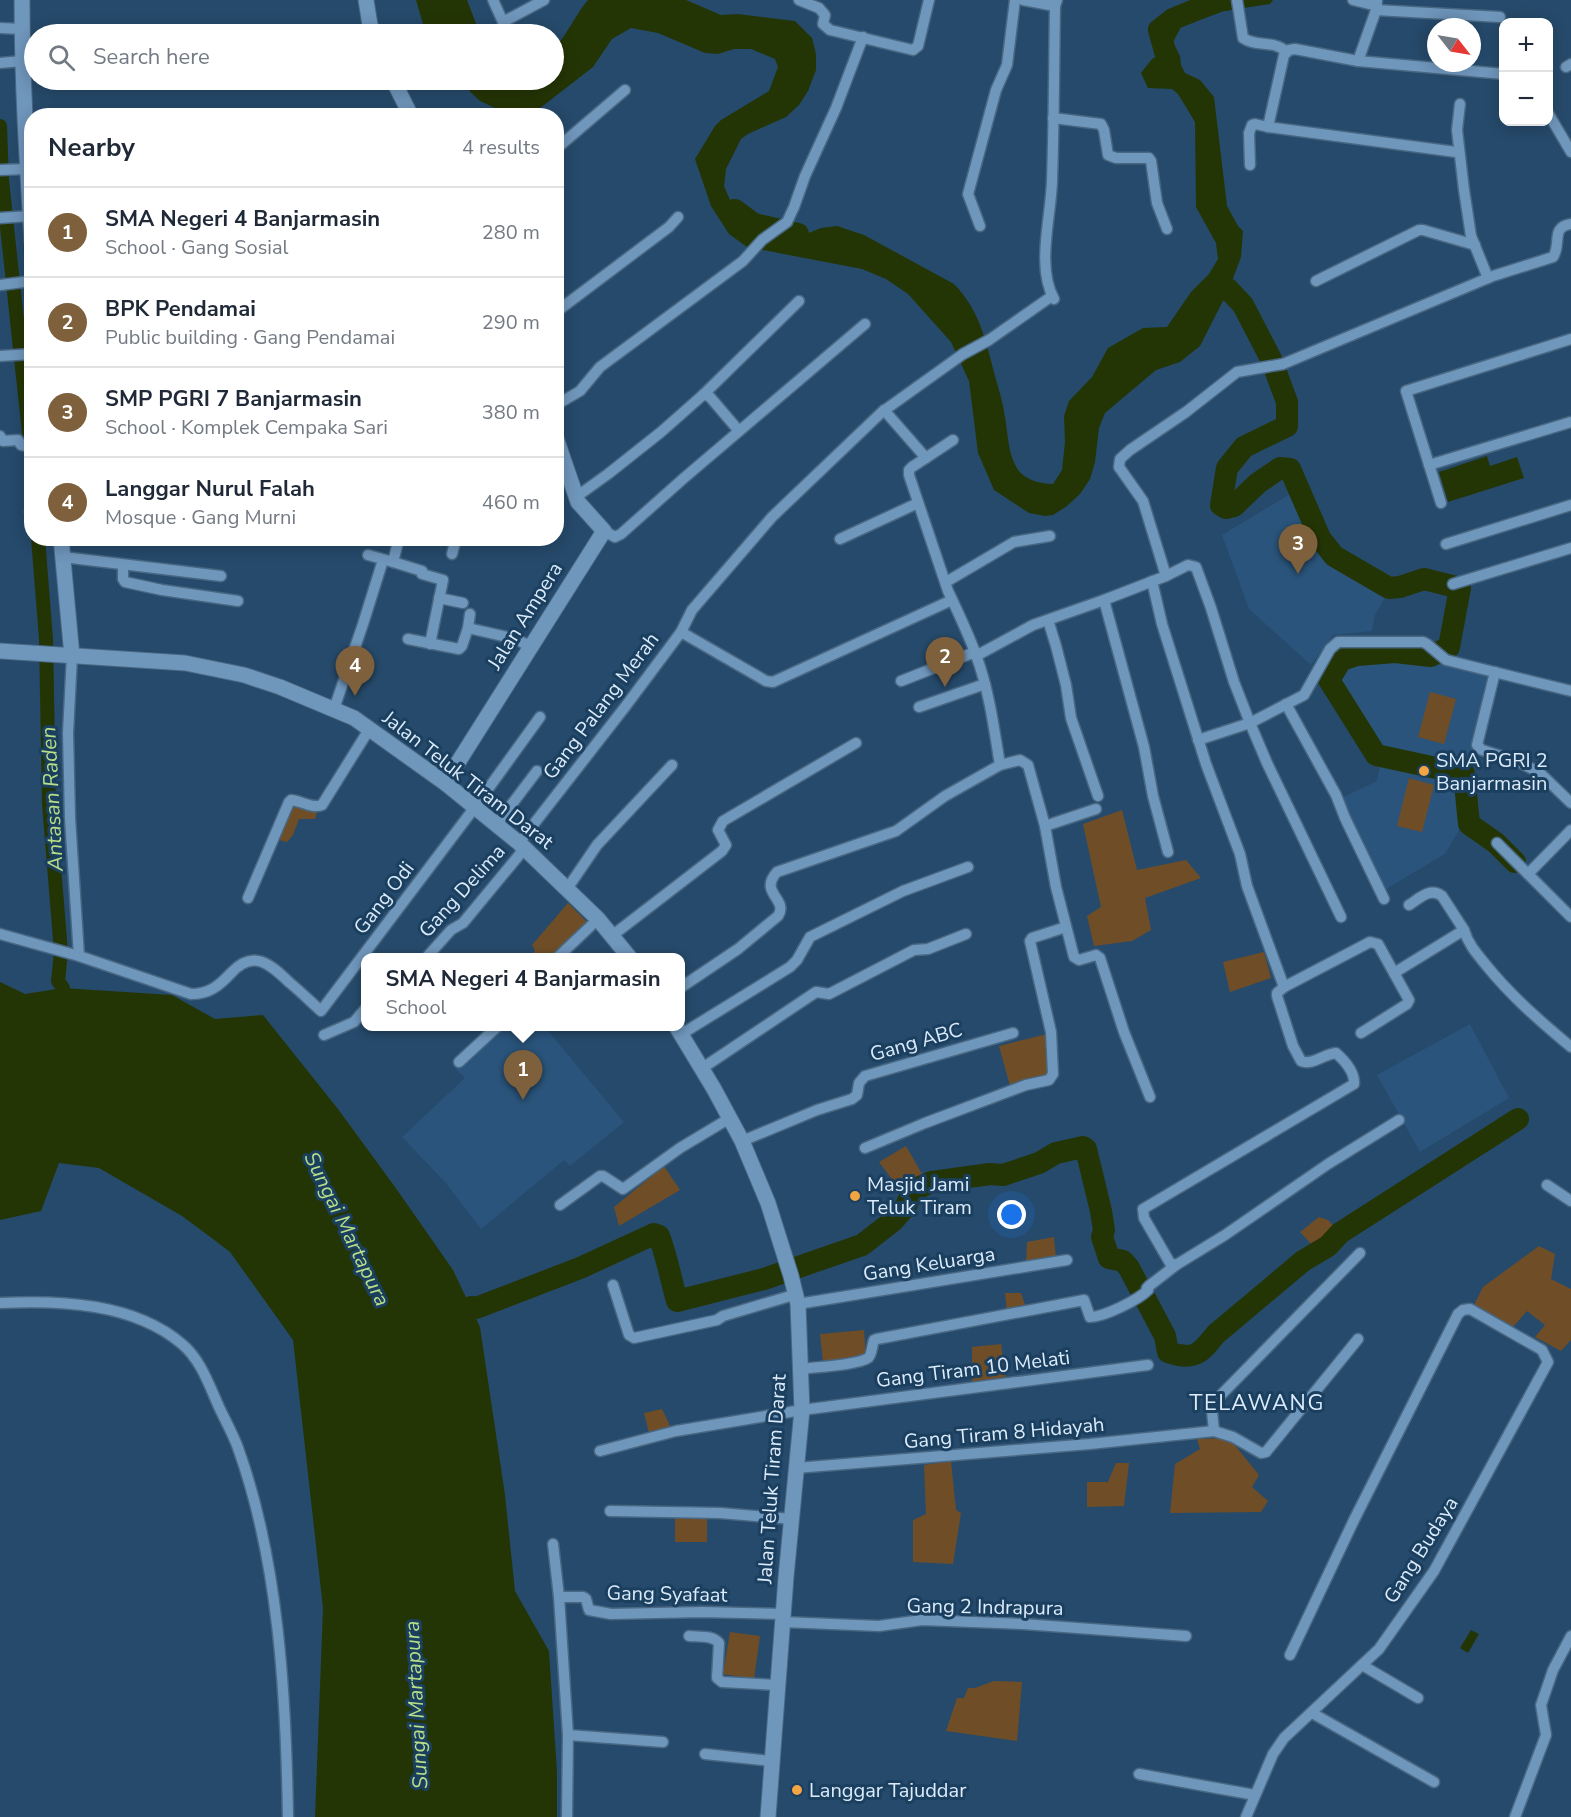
<!DOCTYPE html>
<html lang="en">
<head>
<meta charset="utf-8">
<style>
	body { margin:0; font-family:"Nunito Sans",sans-serif; background:#f2f2f3; color:#1f2937 }
	.controls { position:absolute; right:18px; top:18px; display:grid; overflow:hidden; border-radius:12px; box-shadow:0 3px 15px #0003 }
	.controls button { width:54px; height:54px; display:grid; place-items:center; padding:0; border:0; border-bottom:2px solid #e0e1e3; background:#fff; color:#1f2937; font:30px sans-serif }
	.compass { position:absolute; left:1427px; top:18px; width:54px; height:54px; border-radius:50%; background:#fff; box-shadow:0 3px 15px #0003; rotate:121deg }
	.you { position:absolute; left:1012px; top:1215px; width:21px; height:21px; margin:-15px; border:4px solid #fff; border-radius:50%; background:#1a73e8; box-shadow:0 0 0 9px #1a73e833 }
	.badge { display:grid; place-items:center; width:39px; height:39px; border-radius:50%; background:#7e603c; color:#fff; font-size:20px; font-weight:700 }
	.pin { position:absolute; translate:-50% -50px; filter:drop-shadow(0 2px 3px #0008) }
	.pin::after { content:''; position:absolute; top:32px; width:21px; height:18px; background:inherit; clip-path:polygon(0 0,100% 0,50% 100%) }
	.popup { position:absolute; left:361px; top:953px; width:324px; height:78px; box-sizing:border-box; display:grid; place-content:center; border-radius:12px; background:#fff; filter:drop-shadow(0 2px 4px #0005); font-size:20px; white-space:nowrap; color:#747a83 }
	.popup b { font-size:22px; color:#1f2937 }
	.popup::after { content:''; position:absolute; left:50%; top:100%; margin-left:-12px; border:12px solid transparent; border-top-color:#fff }
	.list { margin:0; padding:0; list-style:none }
	h2 { display:flex; justify-content:space-between; align-items:center; height:78px; margin:0; padding:0 24px; font-size:26px }
	h2 small { font-size:20px; font-weight:400; color:#747a83 }
	.list li { display:grid; grid-template-columns:39px 1fr auto; gap:18px; align-items:center; box-sizing:border-box; height:90px; padding:0 24px; border-top:2px solid #e0e1e3 }
	.list b { display:block; font-size:22px; white-space:nowrap }
	.list p { margin:0; font-size:20px; white-space:nowrap; color:#747a83 }
	.list em { font-size:20px; font-style:normal; color:#747a83 }
	.icon { flex:none; width:33px; height:33px; fill:none; stroke:currentColor; stroke-width:2; stroke-linecap:round; stroke-linejoin:round }
	.map { position:relative; flex:none; width:1571px; height:1817px; overflow:hidden }
	.search { position:absolute; background:#fff; box-shadow:0 3px 15px #0003; left:24px; top:24px; width:540px; height:66px; display:flex; align-items:center; gap:15px; box-sizing:border-box; padding:0 21px; border-radius:33px; color:#747a83; font-size:22px }
	.panel { position:absolute; background:#fff; box-shadow:0 3px 15px #0003; left:24px; top:108px; width:540px; height:438px; border-radius:24px }
	.map>svg:first-child { display:block }
	.built { fill:#2a547b }
	.green { fill:#6f4e27 }
	.water { fill:#243505 }
	.lines { fill:none; stroke-linecap:round; stroke-linejoin:round }
	.canal { stroke:#243505; stroke-width:14 }
	.river { stroke:#243505; stroke-width:22 }
	.street-casing { stroke:#486782; stroke-width:13 }
	.secondary-casing { stroke:#486782; stroke-width:17 }
	.street { stroke:#6f96bb; stroke-width:10 }
	.secondary { stroke:#6f96bb; stroke-width:15 }
	.poi-dot { fill:#f3a443; stroke:#1b3f5f; stroke-width:2 }
	.labels { text-anchor:middle; dominant-baseline:central; stroke-width:6; stroke-linejoin:round; paint-order:stroke }
	.street-label { font-size:20px; fill:#dbebfb; stroke:#1b3f5f }
	.poi-label { font-size:20px; fill:#dbebfb; stroke:#1b3f5f; text-anchor:start }
	.water-label { font-size:21px; font-style:italic; fill:#b8df87; stroke:#1b3f5f }
	.quarter-label { font-size:22px; letter-spacing:1.5px; fill:#dbebfb; stroke:#1b3f5f }
</style>
</head>
<body>
<div class="map">
<svg width="1571" height="1817" viewBox="0 0 1571 1817">
	<rect width="100%" height="100%" fill="#264a6b"/>
	<g class="built">
		<polygon points="1295,491 1331,558 1389,590 1375,615 1372,631 1333,635 1311,665 1249,609 1222,535"/>
		<polygon points="1403,656 1488,676 1465,791 1465,820 1445,854 1383,891 1339,799 1377,781 1381,760 1337,682 1347,662"/>
		<polygon points="1470,1024 1509,1098 1420,1152 1377,1075"/>
		<polygon points="503,1027 545,1027 624,1122 570,1166 564,1160 481,1229 445,1182 402,1137 465,1078 455,1068"/>
	</g>
	<g class="green">
		<polygon points="1430,692 1456,699 1444,744 1418,737"/>
		<polygon points="1409,778 1434,785 1422,832 1397,826"/>
		<polygon points="293,804 317,812 315,819 299,819 293,835 287,842 279,840"/>
		<polygon points="1122,810 1137,870 1186,860 1201,878 1145,898 1151,930 1132,941 1094,946 1087,916 1101,907 1083,824"/>
		<polygon points="568,903 588,923 553,957 530,958 535,950 532,945"/>
		<polygon points="1264,952 1271,978 1230,992 1223,962"/>
		<polygon points="1047,1034 1051,1075 1010,1086 999,1046"/>
		<polygon points="906,1146 922,1174 900,1190 879,1162"/>
		<polygon points="664,1166 680,1190 619,1226 614,1207"/>
		<polygon points="1319,1217 1328,1220 1336,1229 1315,1248 1300,1232"/>
		<polygon points="1054,1237 1056,1258 1026,1263 1027,1242"/>
		<polygon points="1539,1246 1555,1254 1551,1279 1571,1289 1571,1340 1561,1351 1535,1337 1545,1325 1527,1311 1512,1328 1473,1307 1483,1287"/>
		<polygon points="1005,1293 1021,1293 1026,1308 1007,1313"/>
		<polygon points="864,1330 866,1357 823,1362 820,1334"/>
		<polygon points="1001,1344 1006,1379 972,1385 972,1347"/>
		<polygon points="662,1409 671,1428 649,1433 644,1413"/>
		<polygon points="1229,1438 1259,1475 1252,1487 1268,1501 1261,1512 1170,1513 1175,1464 1200,1449 1197,1439"/>
		<polygon points="951,1461 956,1510 961,1513 953,1564 913,1562 913,1520 926,1514 924,1465"/>
		<polygon points="1116,1463 1129,1463 1124,1506 1087,1507 1087,1482 1108,1482"/>
		<rect x="675" y="1518" width="32" height="24"/>
		<polygon points="730,1632 760,1636 754,1679 723,1674"/>
		<polygon points="994,1681 1022,1682 1017,1741 946,1731 957,1698 964,1698 968,1688 975,1688"/>
	</g>
	<g class="water">
		<polygon points="416,0 467,0 480,34 426,34"/>
		<path d="M588 0H686L721 15 738 14 795 21 812 38 816 54V70L808 91 799 105 786 117 748 134 741 139 726 169 724 186 734 209 747 219 770 229 806 234 821 228 837 226 864 235 954 284C980 311 986 341 995 376 999 390 1003 403 1005 417 1008 434 1008 457 1019 471 1026 480 1041 484 1053 484L1062 470 1065 442 1064 416 1069 401 1092 377 1108 348 1143 328 1167 327 1191 292 1209 274 1218 259 1216 243 1196 207 1195 122 1178 94 1172 89 1148 88 1141 73 1152 59 1159 55 1160 31 1171 18 1208 0H1273L1270 4 1224 11 1181 27 1173 42 1180 56 1181 65 1185 73 1200 80 1214 97 1227 206 1238 226 1243 231 1241 257 1229 289 1200 346 1180 362 1156 370 1105 413 1099 428 1095 462 1090 479 1080 494 1067 506 1053 515 1045 516 1029 513 994 490 978 453 969 381 951 342 908 294 886 279 862 269 747 247 729 234 711 206 695 159 715 126 721 120 769 91 778 67 775 59 751 49H734L718 54 705 53 658 33 631 28 612 39 593 67 535 112 510 115 480 101 458 80H554V49C567 35 575 15 588 0Z"/>
		<polygon points="1487,456 1490,466 1517,457 1524,478 1448,502 1439,472"/>
		<polygon points="0,982 25,994 63,988 172,995 215,1019 263,1015 338,1109 395,1187 453,1270 480,1327 505,1495 515,1591 549,1651 557,1772 557,1817 315,1817 323,1608 293,1340 230,1252 213,1239 182,1216 99,1168 59,1163 41,1211 0,1220"/>
		<polygon points="1471,1630 1479,1634 1468,1653 1460,1648"/>
	</g>
	<g class="lines">
		<g class="canal">
			<polyline points="0,126 2,180 32,461"/>
			<polyline points="38,538 46,639 49,804 61,952 58,981 63,988 63,1004"/>
		</g>
		<g class="river">
			<polyline points="1169,61 1166,55 1159,30 1173,19 1219,0 1225,0"/>
			<polyline points="735,210 754,224 798,234"/>
			<polyline points="1209,290 1228,289 1243,305 1271,359 1287,402 1287,426 1244,447 1227,468 1221,505 1226,508 1234,506 1258,483 1280,468 1290,469 1320,538 1334,556 1389,588 1400,587 1424,579 1460,588 1449,647 1431,656 1395,652 1357,655 1341,660 1329,680 1376,755 1464,774 1469,824 1496,843 1515,862"/>
			<path d="M442 1315 472 1307 476 1308 580 1268 654 1234 659 1236C667 1257 671 1280 677 1301L764 1279 862 1245 893 1221 906 1206 913 1190 932 1182 990 1174 1003 1175 1039 1163 1056 1153 1083 1147 1086 1149 1101 1211 1104 1230 1102 1237 1109 1258 1123 1261 1129 1268 1165 1336 1168 1352C1194 1361 1200 1354 1216 1334L1303 1261 1328 1246 1340 1233 1518 1119"/>
		</g>
		<g class="street-casing">
			<g id="street">
				<polyline points="493,0 503,22"/>
				<polyline points="799,0 819,8 825,15 823,24 830,30 913,50 918,46 929,0"/>
				<polyline points="1023,0 1055,6"/>
				<path d="M1237 0 1243 38C1258 48 1272 39 1287 52"/>
				<polyline points="1353,0 1377,6"/>
				<polyline points="1376,10 1500,17"/>
				<polyline points="0,28 22,29"/>
				<polyline points="510,34 503,22 544,0"/>
				<polyline points="1358,61 1376,10 1377,0"/>
				<polyline points="0,63 22,61"/>
				<polyline points="1566,67 1571,64"/>
				<polyline points="1460,104 1457,130 1464,190 1471,236 1488,278"/>
				<polyline points="1548,113 1571,152"/>
				<polyline points="1053,118 1101,124 1104,130 1108,155 1116,158 1149,158 1151,161 1157,203 1167,229"/>
				<polyline points="556,149 625,90"/>
				<polyline points="1456,152 1268,127 1284,55 1289,50 1295,49 1358,61 1504,74"/>
				<polyline points="1250,165 1249,133 1252,125 1255,124 1268,127"/>
				<polyline points="0,170 26,169"/>
				<polyline points="0,218 30,216"/>
				<polyline points="980,226 968,194 996,90 1007,65 1015,0"/>
				<polyline points="1316,281 1419,230 1423,230 1475,245"/>
				<polyline points="0,285 32,281"/>
				<path d="M1054 299C1036 267 1051 217 1052 181 1054 123 1054 65 1055 6L1057 0"/>
				<polyline points="556,312 669,227 678,217"/>
				<polyline points="0,356 32,354"/>
				<polyline points="704,394 799,301"/>
				<polyline points="556,405 580,391 600,367 743,261 762,240 787,222 794,207 805,176 836,108 863,37"/>
				<polyline points="884,410 926,458"/>
				<polyline points="0,436 3,441 18,440 21,445 32,447"/>
				<path d="M953 440 912 467 909 470V475L948 591C958 612 968 633 976 655 989 690 994 728 1000 765"/>
				<polyline points="1429,465 1571,422"/>
				<polyline points="576,497 608,474 661,432 704,394 710,397 739,431"/>
				<polyline points="1441,503 1406,391 1571,339"/>
				<polyline points="30,512 32,512"/>
				<polyline points="604,531 615,537 621,534 684,478 865,324"/>
				<polyline points="840,539 918,503"/>
				<polyline points="1446,544 1571,505"/>
				<polyline points="452,554 456,539"/>
				<polyline points="368,555 393,562 399,538"/>
				<polyline points="63,557 221,576"/>
				<polyline points="393,562 422,571 422,574 443,580 430,644"/>
				<polyline points="123,565 123,579 125,582 162,590 238,601"/>
				<path d="M1166 576 1143 501 1119 467 1120 459 1130 450 1186 412 1237 372 1283 364 1493 276 1553 257C1562 244 1550 227 1571 224"/>
				<path d="M1152 581 1162 624 1206 764 1240 854 1247 886 1284 987 1370 942 1378 944 1394 973 1464 930 1442 896C1430 887 1420 898 1409 905"/>
				<polyline points="946,582 1014,542 1050,536"/>
				<polyline points="1453,584 1571,548"/>
				<polyline points="439,598 463,603"/>
				<polyline points="1104,600 1144,747 1153,796 1168,852"/>
				<polyline points="1048,620 1056,646 1066,685 1071,718 1098,796"/>
				<polyline points="468,628 470,614"/>
				<polyline points="681,632 766,681 773,682 952,600"/>
				<polyline points="408,639 459,649 462,646 468,628 516,639 531,647"/>
				<polyline points="72,656 68,733 70,818 79,956"/>
				<polyline points="976,656 1033,625 1104,600 1166,576 1188,565 1196,567 1211,608 1234,682 1250,723 1267,763 1341,917"/>
				<polyline points="1495,672 1477,745 1482,750 1517,761 1540,773 1571,803"/>
				<polyline points="901,681 975,652"/>
				<polyline points="1286,704 1336,795 1345,818 1384,899"/>
				<polyline points="919,707 985,684"/>
				<polyline points="334,709 363,624 383,560"/>
				<polyline points="1198,740 1250,723 1304,695 1330,649 1338,642 1423,642 1427,644 1446,660 1571,691"/>
				<polyline points="496,825 537,771"/>
				<polyline points="1045,826 1096,809"/>
				<polyline points="519,843 625,707 681,632 692,610 772,517 882,412 963,354 989,340 1052,296"/>
				<polyline points="1497,843 1571,917"/>
				<polyline points="1528,874 1571,830"/>
				<polyline points="567,889 597,845 672,765"/>
				<path d="M248 898 289 802 291 800C302 801 312 809 322 805L370 728"/>
				<path d="M1464 930C1468 944 1477 954 1486 965 1511 996 1541 1022 1571 1047"/>
				<path d="M0 934 79 956 191 994C209 994 219 986 231 973 254 948 271 965 290 983 301 992 311 1002 321 1011L475 807 540 717"/>
				<polyline points="613,935 722,851 726,845 718,830 723,821 856,743"/>
				<polyline points="426,958 451,930 463,923 525,848"/>
				<polyline points="557,958 598,919"/>
				<path d="M680 988 738 949 778 916C789 899 758 893 777 872L896 831 945 796 1000 765 1020 760 1028 765 1045 826 1056 887 1074 957 1079 960 1096 955 1100 958 1124 1032 1150 1097"/>
				<polyline points="1361,1033 1407,1004 1409,1000 1394,973"/>
				<polyline points="324,1035 354,1022 366,1008"/>
				<polyline points="680,1035 790,967 797,960 810,937 903,891 968,867"/>
				<polyline points="459,1062 498,1026"/>
				<polyline points="701,1069 816,992 829,994 914,950 928,949 966,934"/>
				<polyline points="742,1141 817,1110 852,1099 857,1095 859,1083 865,1076 1013,1033"/>
				<polyline points="865,1148 925,1123 1026,1085 1049,1080 1053,1074 1051,1032 1030,941 1032,938 1066,927"/>
				<polyline points="1547,1185 1571,1201"/>
				<polyline points="560,1205 600,1176 603,1176 623,1189 680,1148 730,1118"/>
				<path d="M1176 1265 1170 1263 1144 1218 1143 1209 1354 1084C1355 1072 1345 1061 1336 1053 1324 1054 1312 1066 1301 1061L1293 1046 1277 996V993L1284 987"/>
				<polyline points="613,1285 629,1335 634,1338 717,1320 723,1316 797,1294"/>
				<path d="M0 1303C60 1300 134 1303 182 1344 201 1360 209 1385 219 1407 225 1420 233 1434 238 1448 279 1562 286 1696 288 1817"/>
				<polyline points="798,1304 1067,1260"/>
				<path d="M802 1369C815 1367 858 1365 868 1358 872 1355 872 1345 874 1340L877 1339 1084 1300 1090 1317C1104 1317 1138 1300 1148 1290L1147 1288 1149 1286 1176 1265 1225 1235 1328 1164 1399 1120"/>
				<polyline points="1214,1431 1212,1411 1219,1397 1360,1253"/>
				<polyline points="600,1451 676,1431 802,1410 1148,1365"/>
				<polyline points="796,1468 1090,1444 1214,1431 1233,1437 1261,1453 1266,1452 1358,1339"/>
				<polyline points="610,1511 720,1513 792,1519"/>
				<polyline points="553,1544 559,1597 568,1735 567,1817"/>
				<polyline points="559,1597 583,1597 586,1599 589,1610 611,1614 702,1612 783,1614"/>
				<polyline points="783,1622 879,1626 922,1620 1023,1624 1186,1636"/>
				<path d="M689 1636C699 1637 712 1635 719 1643L717 1678 722 1682 778 1685"/>
				<polyline points="1362,1665 1418,1698"/>
				<polyline points="1312,1713 1434,1782"/>
				<polyline points="568,1735 663,1742"/>
				<polyline points="705,1754 772,1761"/>
				<polyline points="1139,1774 1255,1795"/>
				<polyline points="1246,1817 1273,1754 1284,1738 1379,1649 1434,1571 1548,1362 1542,1350 1470,1309 1463,1310 1458,1314 1354,1520 1290,1655"/>
				<polyline points="1515,1817 1546,1735 1541,1705 1553,1670 1571,1636"/>
			</g>
		</g>
		<g class="secondary-casing">
			<g id="secondary">
				<path d="M22 0C22 81 27 161 32 242"/>
				<polyline points="366,0 370,25 374,34"/>
				<polyline points="393,80 411,116"/>
				<polyline points="61,538 72,656"/>
				<polyline points="0,651 185,663 244,675 280,687 354,718 445,783 519,843 598,919 630,958"/>
				<polyline points="445,783 604,531 578,502 556,438"/>
				<polyline points="676,1026 714,1089 742,1141 768,1203 791,1276 798,1304 802,1410 786,1577 768,1817"/>
			</g>
		</g>
		<use href="#street" class="street"/>
		<use href="#secondary" class="secondary"/>
	</g>
	<g class="poi-dot">
		<circle cx="1424" cy="771" r="6"/>
		<circle cx="855" cy="1196" r="6"/>
		<circle cx="797" cy="1790" r="6"/>
	</g>
	<g class="labels">
		<g class="street-label">
			<text transform="translate(525 616) rotate(-58)">Jalan Ampera</text>
			<text transform="translate(601 706) rotate(-53)">Gang Palang Merah</text>
			<text transform="translate(468 780) rotate(38)">Jalan Teluk Tiram Darat</text>
			<text transform="translate(462 891) rotate(-48)">Gang Delima</text>
			<text transform="translate(384 898) rotate(-53)">Gang Odi</text>
			<text transform="translate(916 1042) rotate(-16)">Gang ABC</text>
			<text transform="translate(929 1264) rotate(-9)">Gang Keluarga</text>
			<text transform="translate(973 1369) rotate(-7)">Gang Tiram 10 Melati</text>
			<text transform="translate(1004 1433) rotate(-5)">Gang Tiram 8 Hidayah</text>
			<text transform="translate(772 1479) rotate(-86)">Jalan Teluk Tiram Darat</text>
			<text transform="translate(1421 1550) rotate(-58)">Gang Budaya</text>
			<text transform="translate(667 1594) rotate(1)">Gang Syafaat</text>
			<text transform="translate(985 1607) rotate(1)">Gang 2 Indrapura</text>
		</g>
		<g class="poi-label">
			<text x="1436" y="760">SMA PGRI 2<tspan x="1436" dy="23">Banjarmasin</tspan></text>
			<text x="867" y="1184">Masjid Jami<tspan x="867" dy="23">Teluk Tiram</tspan></text>
			<text x="809" y="1790">Langgar Tajuddar</text>
		</g>
		<g class="water-label">
			<text transform="translate(52 799) rotate(-93)">Antasan Raden</text>
			<text transform="translate(347 1229) rotate(64)">Sungai Martapura</text>
			<text transform="translate(416 1705) rotate(-93)">Sungai Martapura</text>
		</g>
		<g class="quarter-label">
			<text x="1257" y="1403">TELAWANG</text>
		</g>
	</g>
</svg>
<div class="controls">
<button>+</button>
<button>−</button>
</div>
<svg class="compass" viewBox="-18 -18 36 36"><path d="M0-13l5 13h-10z" fill="#e53935"/><path d="M0 13l5-13h-10z" fill="#747a83"/></svg>
<div class="you"></div>
<div class="pin badge" style="left:523px;top:1100px">1</div>
<div class="popup"><b>SMA Negeri 4 Banjarmasin</b>School</div>
<div class="pin badge" style="left:945px;top:687px">2</div>
<div class="pin badge" style="left:1298px;top:574px">3</div>
<div class="pin badge" style="left:355px;top:696px">4</div>
<div class="search"><svg class="icon" aria-label="search" viewBox="0 0 24 24"><circle cx="10" cy="10" r="6"/><path d="M15 15l6 6"/></svg>Search here</div>
<section class="panel">
<h2>Nearby<small>4 results</small></h2>
<ul class="list">
<li><span class="badge">1</span><div><b>SMA Negeri 4 Banjarmasin</b><p>School · Gang Sosial</p></div><em>280 m</em></li>
<li><span class="badge">2</span><div><b>BPK Pendamai</b><p>Public building · Gang Pendamai</p></div><em>290 m</em></li>
<li><span class="badge">3</span><div><b>SMP PGRI 7 Banjarmasin</b><p>School · Komplek Cempaka Sari</p></div><em>380 m</em></li>
<li><span class="badge">4</span><div><b>Langgar Nurul Falah</b><p>Mosque · Gang Murni</p></div><em>460 m</em></li>
</ul>
</section>
</div>
</body>
</html>
